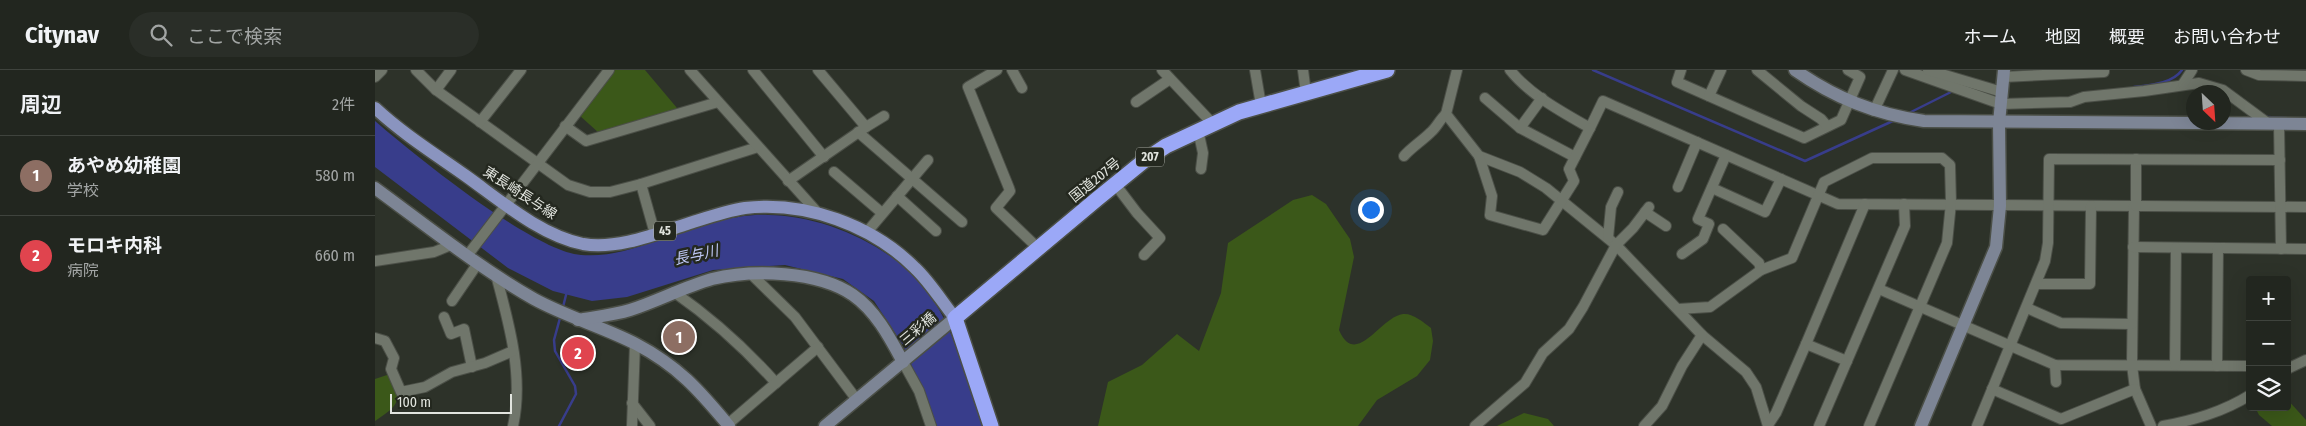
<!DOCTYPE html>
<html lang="ja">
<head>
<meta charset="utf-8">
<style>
	body { margin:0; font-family:"Fira Sans Condensed","Noto Sans JP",sans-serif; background:#2a2e28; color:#f1f3f6 }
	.controls { position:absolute; right:15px; bottom:15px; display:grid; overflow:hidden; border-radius:5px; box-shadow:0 5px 20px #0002 }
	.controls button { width:45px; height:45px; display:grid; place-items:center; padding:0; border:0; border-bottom:1px solid #3f433d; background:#22261f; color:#f1f3f6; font:25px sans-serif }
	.compass { position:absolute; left:1811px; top:15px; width:45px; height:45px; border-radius:50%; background:#22261f; box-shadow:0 5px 20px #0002; rotate:155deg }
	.scale { position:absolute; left:15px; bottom:12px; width:122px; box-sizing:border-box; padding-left:5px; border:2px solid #e2e5df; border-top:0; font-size:14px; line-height:18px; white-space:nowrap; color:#e2e5df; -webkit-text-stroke:4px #24281f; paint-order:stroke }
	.you { position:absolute; left:995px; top:139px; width:18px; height:18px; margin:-12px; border:4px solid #fff; border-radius:50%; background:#1a73e8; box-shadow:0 0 0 8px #1a73e833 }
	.badge { display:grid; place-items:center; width:32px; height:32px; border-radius:50%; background:#bca0f2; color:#fff; font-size:16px; font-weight:700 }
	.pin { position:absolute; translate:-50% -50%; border:2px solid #fff; box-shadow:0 1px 5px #0006 }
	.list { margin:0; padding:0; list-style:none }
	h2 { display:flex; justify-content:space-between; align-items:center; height:65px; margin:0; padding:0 20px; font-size:21px }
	h2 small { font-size:16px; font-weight:400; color:#a2a5a4 }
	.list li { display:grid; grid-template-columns:32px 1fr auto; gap:15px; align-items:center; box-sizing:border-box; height:80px; padding:0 20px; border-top:1px solid #3f433d }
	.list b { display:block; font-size:19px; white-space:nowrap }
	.list p { margin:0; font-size:16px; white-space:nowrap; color:#a2a5a4 }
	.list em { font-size:16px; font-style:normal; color:#a2a5a4 }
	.icon { flex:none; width:28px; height:28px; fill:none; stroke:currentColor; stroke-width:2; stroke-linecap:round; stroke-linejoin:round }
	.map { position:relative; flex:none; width:1931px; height:356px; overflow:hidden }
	header { display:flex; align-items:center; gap:30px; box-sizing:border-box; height:70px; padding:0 25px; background:#22261f; border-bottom:1px solid #3f433d }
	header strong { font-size:24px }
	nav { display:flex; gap:28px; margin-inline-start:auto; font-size:18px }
	.search { width:350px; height:45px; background:#2a2e28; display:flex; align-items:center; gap:12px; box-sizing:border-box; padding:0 18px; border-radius:28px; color:#a2a5a4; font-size:19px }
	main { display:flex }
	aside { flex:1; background:#22261f }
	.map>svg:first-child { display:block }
	.green { fill:#3b5819 }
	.water { fill:#383d8b }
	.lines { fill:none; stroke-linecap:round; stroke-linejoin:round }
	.stream { stroke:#383d8b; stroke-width:2.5 }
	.street-casing { stroke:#4b4f47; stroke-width:12 }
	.secondary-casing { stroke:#4b4f47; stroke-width:15 }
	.primary-casing { stroke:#4b4f47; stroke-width:15 }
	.highway-casing { stroke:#4b4f47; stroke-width:18 }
	.street { stroke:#70766b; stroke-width:10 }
	.secondary { stroke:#7d8595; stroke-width:12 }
	.primary { stroke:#8a94bf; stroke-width:12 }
	.highway { stroke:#9ba8f7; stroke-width:15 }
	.labels { text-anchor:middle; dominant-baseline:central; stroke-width:5; stroke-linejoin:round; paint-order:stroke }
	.shield { fill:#24281f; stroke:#a9aca5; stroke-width:1 }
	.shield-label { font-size:12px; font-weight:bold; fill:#e2e5df }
	.street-label { font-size:14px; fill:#e2e5df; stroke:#24281f }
	.water-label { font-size:15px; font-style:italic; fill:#bcc5f1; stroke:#24281f }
</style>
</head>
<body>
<header>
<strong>Citynav</strong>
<div class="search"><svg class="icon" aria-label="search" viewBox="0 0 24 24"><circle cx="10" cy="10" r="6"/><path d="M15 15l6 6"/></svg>ここで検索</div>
<nav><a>ホーム</a><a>地図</a><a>概要</a><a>お問い合わせ</a></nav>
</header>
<main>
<aside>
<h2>周辺<small>2件</small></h2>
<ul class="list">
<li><span class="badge" style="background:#8d6e63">1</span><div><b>あやめ幼稚園</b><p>学校</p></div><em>580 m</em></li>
<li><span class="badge" style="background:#e0444e">2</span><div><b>モロキ内科</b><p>病院</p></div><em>660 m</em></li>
</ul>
</aside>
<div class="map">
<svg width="1931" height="356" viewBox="0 0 1931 356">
	<rect width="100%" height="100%" fill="#2d3229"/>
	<g class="green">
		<polygon points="239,0 270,0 302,38 302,41 224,63 204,45"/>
		<path d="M937 125 951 134 975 169 979 187 964 260C981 299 1005 247 1028 244 1038 243 1048 252 1056 258L1058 271 1055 290 1042 306 1002 330 983 356H723L733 312 767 295 802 264 824 281 846 223 853 173 918 130Z"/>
		<path d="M15 304C27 332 25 334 0 351V309Z"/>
		<polygon points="1912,329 1931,350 1931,356 1897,356 1884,345 1880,337 1912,337"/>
		<polygon points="1149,343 1173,349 1179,356 1122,356"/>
	</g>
	<path class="water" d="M0 51C38 84 159 182 206 185 256 189 299 158 347 150 362 147 379 144 393 145 446 145 513 174 547 215 570 242 581 276 593 308 598 324 605 340 608 356H562L528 275 499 231 468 209 410 195 338 200 252 227 217 231 178 221 133 198 0 97Z"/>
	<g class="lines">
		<g class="stream">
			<polyline points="1218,0 1430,91 1520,50"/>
			<path d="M1759 17C1775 15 1797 14 1807 0"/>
			<polyline points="1534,43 1578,21"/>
			<polyline points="1892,47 1911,48"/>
			<polyline points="188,237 192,221"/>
			<polyline points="184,356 201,324 200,316 180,281 179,270 185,248"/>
		</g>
		<g class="street-casing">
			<g id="street">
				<polyline points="41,0 61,20 193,115 215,122 235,122 266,114 383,77"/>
				<polyline points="315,0 443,143"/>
				<polyline points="378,0 449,87"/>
				<polyline points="622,0 593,17 634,118 635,121 621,138 664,179"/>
				<polyline points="637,0 647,18"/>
				<polyline points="787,0 837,53"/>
				<polyline points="880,0 886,35"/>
				<polyline points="928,0 931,23"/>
				<polyline points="1082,0 1071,44 1104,86 1145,102 1171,118 1241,175 1327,265 1371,302 1381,317 1393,356"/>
				<path d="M1135 0C1155 25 1187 42 1215 58L1228 31 1463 134 1931 137"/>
				<polyline points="1306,0 1302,12 1429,68 1466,50 1485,7 1473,0"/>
				<polyline points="1382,0 1426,36 1446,49 1452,56"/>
				<polyline points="1530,0 1626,34 1695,32 1709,27 1769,21 1824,13 1848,20 1894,54"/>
				<polyline points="1553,0 1627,22"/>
				<polyline points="1871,0 1884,5 1931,6"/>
				<polyline points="0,7 7,0"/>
				<polyline points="1628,7 1729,2 1729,0"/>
				<polyline points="1808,14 1817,0"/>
				<polyline points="61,20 76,0"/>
				<polyline points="1334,26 1346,0"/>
				<polyline points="1110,28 1145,58"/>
				<polyline points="1167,28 1145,58 1200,87"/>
				<polyline points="761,32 795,9"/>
				<polyline points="1499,41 1518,0"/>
				<polyline points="105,52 146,0"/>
				<polyline points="1904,54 1906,179"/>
				<polyline points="190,56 211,71 343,32"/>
				<polyline points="491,57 509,46"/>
				<polyline points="823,60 828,83 826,99"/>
				<polyline points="483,62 587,152"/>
				<path d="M1029 86C1037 77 1047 71 1056 62 1062 57 1065 49 1071 44"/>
				<polyline points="1104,86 1117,126 1115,145 1168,160 1199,111 1194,99 1215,58"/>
				<polyline points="459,102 507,143"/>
				<polyline points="413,111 491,57 443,0"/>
				<polyline points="266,114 280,164"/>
				<polyline points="740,114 762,143 785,168 769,185"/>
				<polyline points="1303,117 1322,72"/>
				<polyline points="1337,118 1390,142 1406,109"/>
				<polyline points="522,126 561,161"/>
				<polyline points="1759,136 1757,295 1760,319 1776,356"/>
				<polyline points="1761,136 1761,89"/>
				<polyline points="1270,142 1291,156"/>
				<polyline points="1348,159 1384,193 1386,200"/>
				<polyline points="492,162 553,90"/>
				<polyline points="1233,168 1236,137 1243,122"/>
				<polyline points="1758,177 1931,179"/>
				<polyline points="1307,184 1328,169 1334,154 1323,149 1351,85"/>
				<polyline points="92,186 234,0"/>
				<polyline points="0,191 59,182 76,175"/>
				<polyline points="376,204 420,247 482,330"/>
				<path d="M121 205C134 253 149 306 138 356"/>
				<polyline points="1662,214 1715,214 1716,136"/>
				<polyline points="1504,219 1680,295 1875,296"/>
				<path d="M299 222C339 250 369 277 401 313"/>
				<polyline points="77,231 103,193"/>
				<polyline points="1652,238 1686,253 1757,254"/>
				<polyline points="1303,239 1335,237 1386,200 1417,188 1449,112 1497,88 1567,88 1575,95 1576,133 1572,173 1494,356"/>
				<polyline points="69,247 76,264 89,259 97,297"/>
				<polyline points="0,268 10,271 19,288 16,299 26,322 50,317 77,302 110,293 138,281"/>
				<polyline points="1431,274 1472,291"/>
				<polyline points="528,292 544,321 556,356"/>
				<polyline points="1680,295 1681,312"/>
				<polyline points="1800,295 1801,178"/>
				<polyline points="1842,296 1843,178"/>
				<polyline points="1912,299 1931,290"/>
				<polyline points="1617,319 1686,349 1760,319"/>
				<polyline points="257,333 275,356"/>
				<polyline points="353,354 443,277"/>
				<polyline points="1393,355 1401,343 1431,274 1490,134"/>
				<polyline points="257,356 260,274"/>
				<polyline points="1100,356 1150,313 1168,283 1194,259 1208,237 1241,175 1258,158 1274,137"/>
				<polyline points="1269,356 1287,336 1307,296 1327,265"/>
				<polyline points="1444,356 1530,156 1529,134"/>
				<polyline points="1602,356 1670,191 1673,173 1674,89 1905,90"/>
				<path d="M1788 356C1819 350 1848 342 1875 325"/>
			</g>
		</g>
		<g class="secondary-casing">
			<g id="secondary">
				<path d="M1420 0C1460 28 1500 44 1549 51L1931 54"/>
				<path d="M0 118C52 156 103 197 159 229 192 247 228 257 261 274 303 296 324 320 354 356"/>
				<path d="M203 250C220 247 239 245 255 240 283 231 309 217 337 209 378 199 443 201 478 225 501 241 515 268 528 292"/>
				<polyline points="450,356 580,248"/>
				<polyline points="1546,356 1621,177 1625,136 1624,53 1629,0"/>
			</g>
		</g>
		<g class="primary-casing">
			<path id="primary" d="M0 38C28 64 60 84 91 106 126 131 165 165 208 174 241 180 281 164 312 154 331 148 350 141 370 138 431 131 497 155 540 198 555 212 567 232 580 248"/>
		</g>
		<g class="highway-casing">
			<polyline id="highway" points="616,356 580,248 722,129 770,90 791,76 864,42 1012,0"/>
		</g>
		<use href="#street" class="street"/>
		<use href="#secondary" class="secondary"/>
		<use href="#primary" class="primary"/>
		<use href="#highway" class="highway"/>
	</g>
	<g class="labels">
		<g class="shield">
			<rect x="761" y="77.5" width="28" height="19" rx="4"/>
			<rect x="279" y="151.5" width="22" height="19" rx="4"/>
		</g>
		<g class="shield-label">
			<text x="775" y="87">207</text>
			<text x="290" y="161">45</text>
		</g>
		<g class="street-label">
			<text transform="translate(720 110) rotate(-39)">国道207号</text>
			<text transform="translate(145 123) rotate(33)">東長崎長与線</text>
			<text transform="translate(543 259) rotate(-40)">三彩橋</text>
		</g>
		<g class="water-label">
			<text transform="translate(321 185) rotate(-12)">長与川</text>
		</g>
	</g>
</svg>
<div class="controls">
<button>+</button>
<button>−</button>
<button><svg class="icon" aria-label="layers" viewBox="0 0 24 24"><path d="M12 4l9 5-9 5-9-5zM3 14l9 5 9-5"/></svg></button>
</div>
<svg class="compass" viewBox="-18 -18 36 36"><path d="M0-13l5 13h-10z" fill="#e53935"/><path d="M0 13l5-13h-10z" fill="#a2a5a4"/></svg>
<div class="scale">100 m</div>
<div class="you"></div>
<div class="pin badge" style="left:304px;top:267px;background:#8d6e63">1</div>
<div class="pin badge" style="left:203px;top:283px;background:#e0444e">2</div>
</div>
</main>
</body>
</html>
